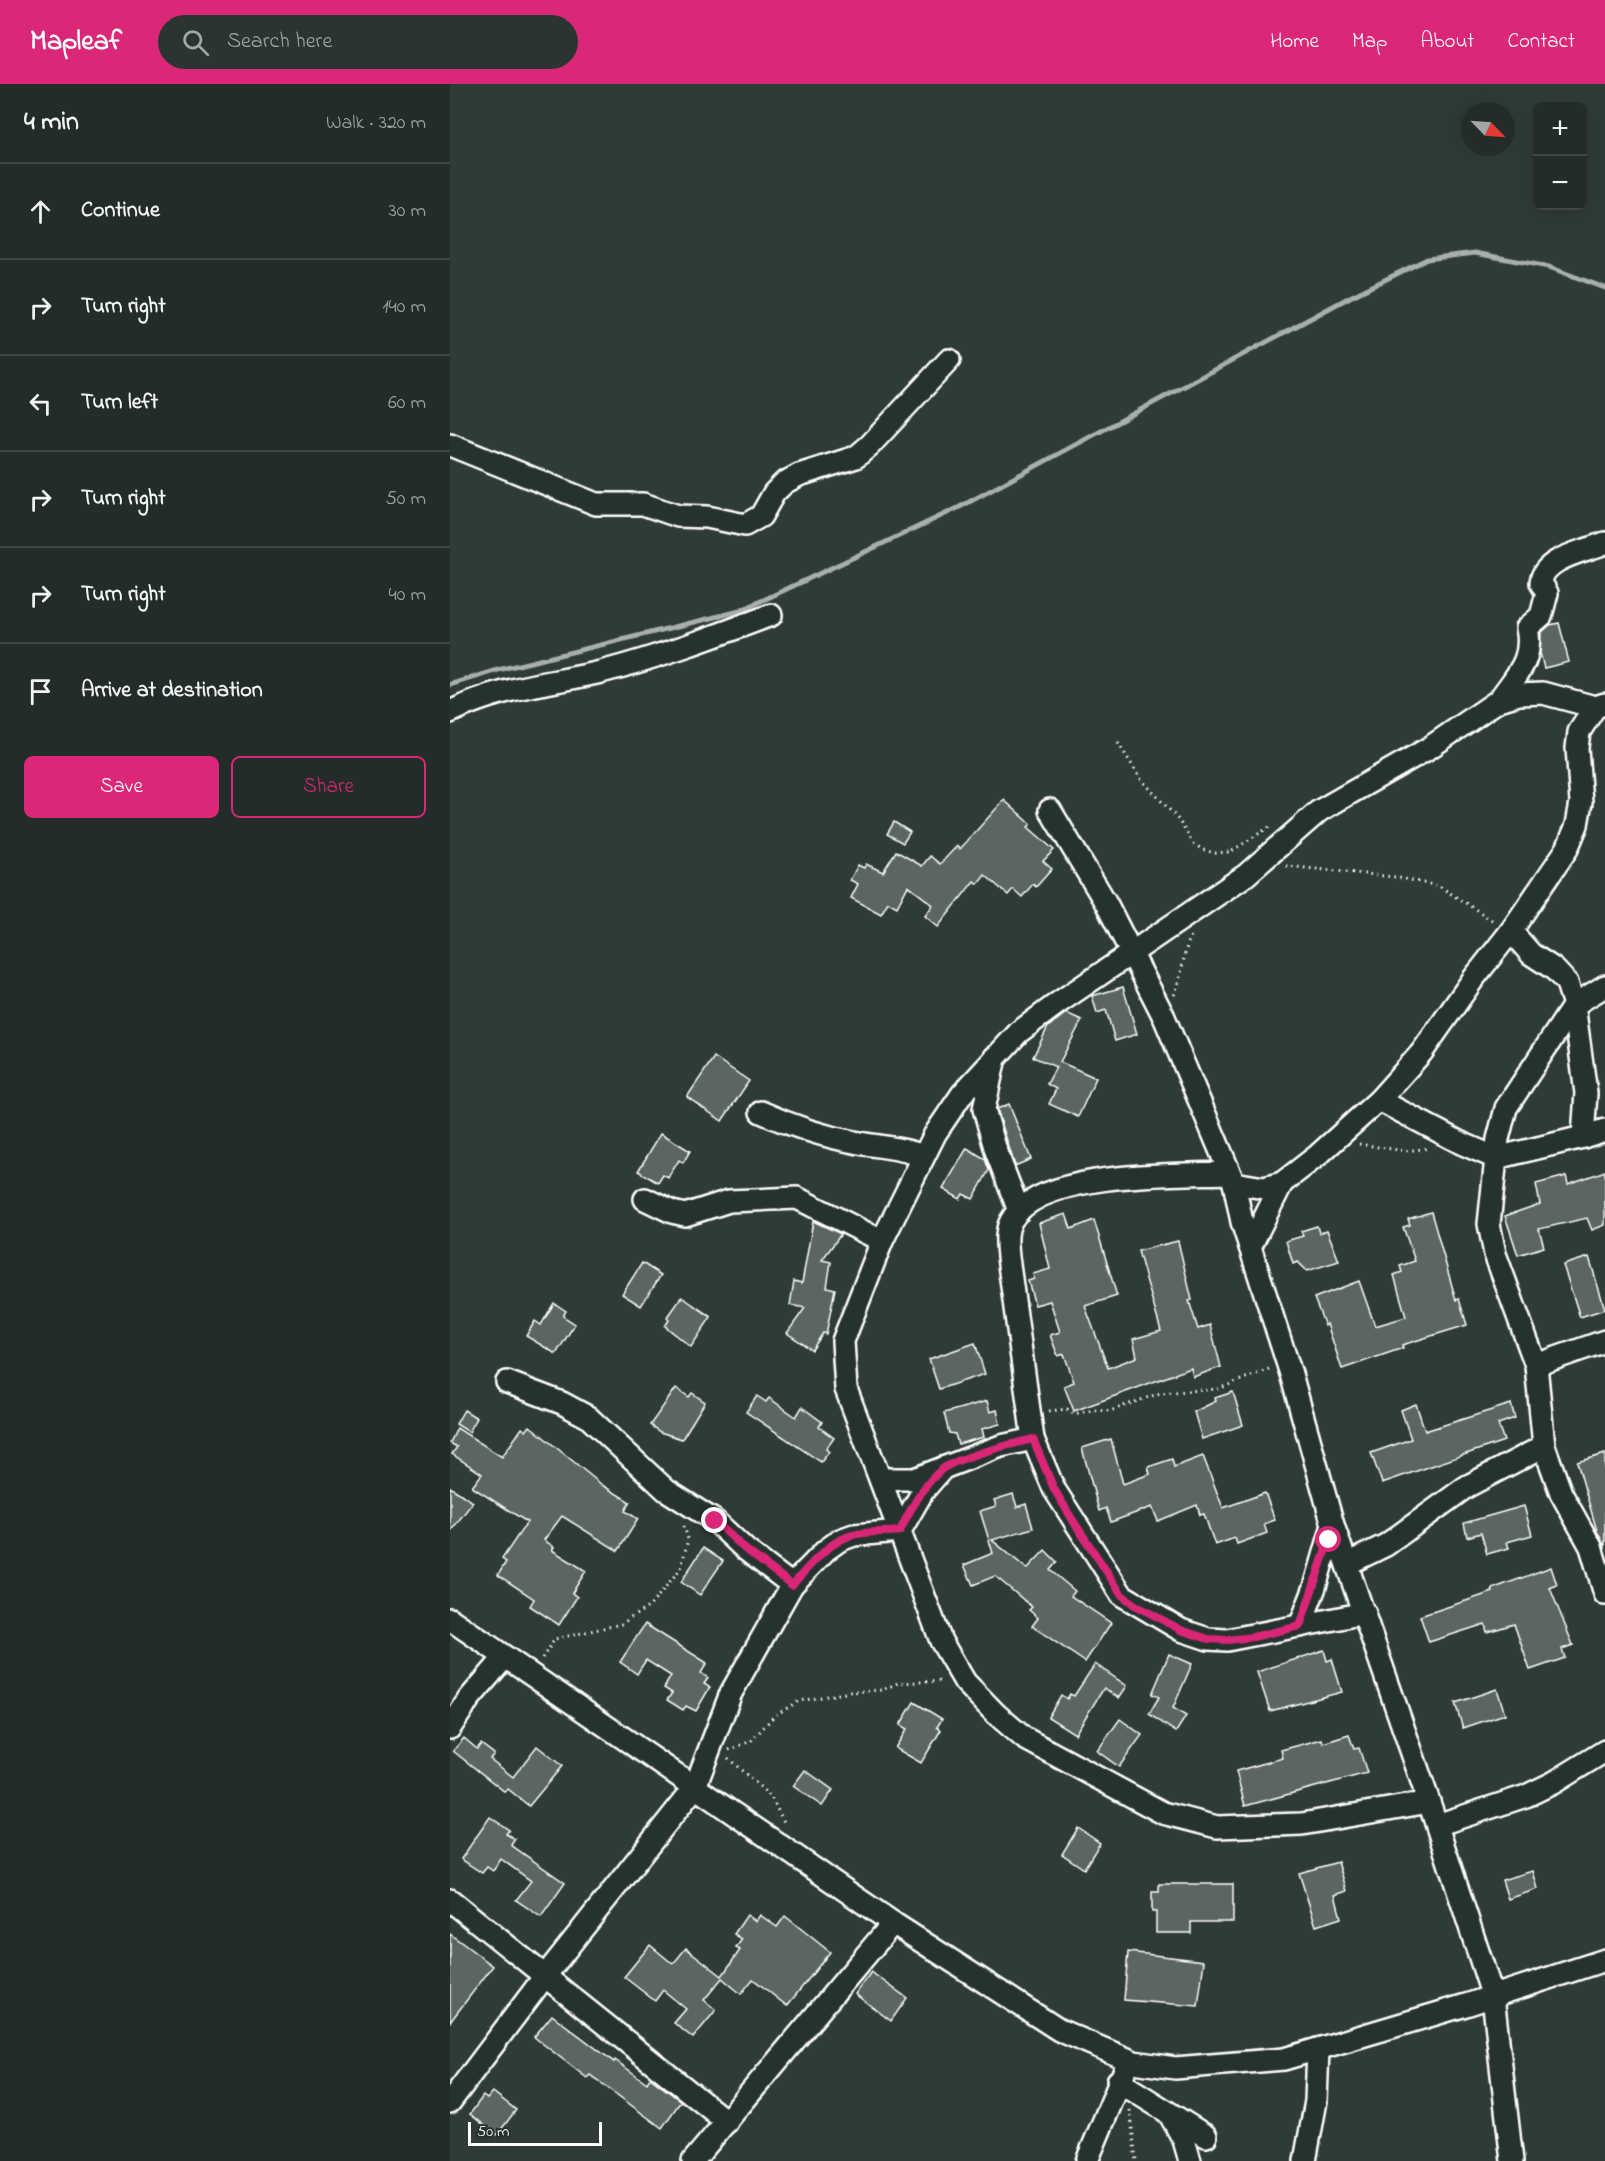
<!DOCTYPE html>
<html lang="en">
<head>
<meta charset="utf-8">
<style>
	body { margin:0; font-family:"Indie Flower",sans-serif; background:#2b3430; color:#f1f3f6 }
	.controls { position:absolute; right:18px; top:18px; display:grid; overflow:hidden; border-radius:9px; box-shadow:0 6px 24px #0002 }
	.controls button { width:54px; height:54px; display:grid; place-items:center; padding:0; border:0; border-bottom:2px solid #404845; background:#232c28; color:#f1f3f6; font:30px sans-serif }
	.compass { position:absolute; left:1011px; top:18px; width:54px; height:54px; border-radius:50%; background:#232c28; box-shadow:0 6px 24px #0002; rotate:115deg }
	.scale { position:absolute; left:18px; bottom:15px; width:134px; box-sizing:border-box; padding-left:6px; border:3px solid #fff; border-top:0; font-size:16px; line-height:21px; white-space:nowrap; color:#fff; -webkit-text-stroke:4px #26332d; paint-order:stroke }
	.stop { position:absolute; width:18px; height:18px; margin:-14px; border:4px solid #db2777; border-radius:50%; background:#fff }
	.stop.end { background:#db2777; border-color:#fff; box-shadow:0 2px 6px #0008 }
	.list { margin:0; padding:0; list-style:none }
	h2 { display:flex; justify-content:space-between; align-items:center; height:78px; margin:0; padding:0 24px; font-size:26px }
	h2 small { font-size:20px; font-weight:400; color:#a3a7a8 }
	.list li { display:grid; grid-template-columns:39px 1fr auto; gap:18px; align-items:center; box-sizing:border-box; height:96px; padding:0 24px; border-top:2px solid #404845 }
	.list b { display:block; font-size:22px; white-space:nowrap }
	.list em { font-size:20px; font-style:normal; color:#a3a7a8 }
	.actions { display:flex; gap:12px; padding:18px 24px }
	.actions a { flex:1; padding:14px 0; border:2px solid #db2777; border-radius:9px; text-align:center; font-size:21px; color:#db2777 }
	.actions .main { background:#db2777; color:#fff }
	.icon { flex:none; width:33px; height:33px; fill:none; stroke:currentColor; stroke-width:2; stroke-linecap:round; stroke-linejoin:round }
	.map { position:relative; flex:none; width:1155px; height:2077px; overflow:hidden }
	header { display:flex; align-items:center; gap:36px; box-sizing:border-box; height:84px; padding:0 30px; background:#db2777; color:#fff }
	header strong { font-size:28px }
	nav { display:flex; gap:33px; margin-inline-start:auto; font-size:21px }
	.search { width:420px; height:54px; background:#2b3430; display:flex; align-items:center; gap:15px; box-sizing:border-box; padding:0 21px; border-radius:33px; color:#a3a7a8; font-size:22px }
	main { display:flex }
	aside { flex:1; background:#232c28 }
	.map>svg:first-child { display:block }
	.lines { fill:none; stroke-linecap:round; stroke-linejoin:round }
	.stream { stroke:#a9afac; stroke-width:5 }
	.building { fill:#5b6661; stroke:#fff; stroke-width:1.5 }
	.minor-casing { stroke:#fff; stroke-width:26 }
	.path { stroke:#fff; stroke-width:3; stroke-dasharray:1.5 4.5; stroke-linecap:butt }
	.minor { stroke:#26332d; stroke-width:21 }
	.route { stroke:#db2777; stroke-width:8 }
</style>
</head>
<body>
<header>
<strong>Mapleaf</strong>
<div class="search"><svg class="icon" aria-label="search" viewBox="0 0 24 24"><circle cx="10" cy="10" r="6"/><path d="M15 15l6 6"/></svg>Search here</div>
<nav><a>Home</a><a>Map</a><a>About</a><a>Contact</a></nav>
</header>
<main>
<aside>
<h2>4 min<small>Walk · 320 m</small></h2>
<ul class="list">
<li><svg class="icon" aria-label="ahead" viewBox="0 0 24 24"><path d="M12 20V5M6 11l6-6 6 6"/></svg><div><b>Continue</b></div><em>30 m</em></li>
<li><svg class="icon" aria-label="right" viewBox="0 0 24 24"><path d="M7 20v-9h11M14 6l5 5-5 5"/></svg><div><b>Turn right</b></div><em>140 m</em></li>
<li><svg class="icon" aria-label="left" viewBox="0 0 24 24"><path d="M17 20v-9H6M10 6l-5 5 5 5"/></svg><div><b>Turn left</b></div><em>60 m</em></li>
<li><svg class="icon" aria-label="right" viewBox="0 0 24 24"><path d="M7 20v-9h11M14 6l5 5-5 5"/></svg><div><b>Turn right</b></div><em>50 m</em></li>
<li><svg class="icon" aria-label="right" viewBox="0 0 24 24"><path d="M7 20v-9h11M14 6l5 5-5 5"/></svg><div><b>Turn right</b></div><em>40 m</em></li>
<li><svg class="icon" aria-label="arrive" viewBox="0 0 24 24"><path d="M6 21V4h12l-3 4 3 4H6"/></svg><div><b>Arrive at destination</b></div></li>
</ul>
<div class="actions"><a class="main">Save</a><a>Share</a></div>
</aside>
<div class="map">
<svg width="1155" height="2077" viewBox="0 0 1155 2077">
	<rect width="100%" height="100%" fill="#2f3b35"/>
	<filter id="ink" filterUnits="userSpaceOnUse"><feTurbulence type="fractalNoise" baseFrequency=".0167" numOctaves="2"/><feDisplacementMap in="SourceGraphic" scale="12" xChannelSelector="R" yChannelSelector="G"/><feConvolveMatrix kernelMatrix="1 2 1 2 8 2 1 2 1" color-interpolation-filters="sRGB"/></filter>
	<g filter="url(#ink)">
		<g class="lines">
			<polyline class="stream" points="0,601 48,586 290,527 508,424 900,213 977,175 1025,169 1099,183 1155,204"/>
		</g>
		<g class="building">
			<polygon points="1109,539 1119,578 1094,584 1090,569 1091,549 1100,541"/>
			<polygon points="554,716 581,740 578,743 604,766 593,777 602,785 586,803 583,800 572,813 563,805 558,811 535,791 528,800 524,797 488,843 475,832 483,821 458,802 447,823 438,818 431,830 401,814 408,800 400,796 408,781 414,784 416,780 433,788 446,767 472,782 480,772 490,780 507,762 510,765"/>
			<polygon points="444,738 460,748 453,759 437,750"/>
			<polygon points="673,903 687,950 665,957 656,926 647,929 642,912"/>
			<polygon points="616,929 632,936 610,978 646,994 628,1033 599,1020 606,1005 597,1000 606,983 583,973 598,943"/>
			<polygon points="264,973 299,997 272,1037 237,1013"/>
			<polygon points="559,1020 581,1075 565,1082 547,1025"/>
			<polygon points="211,1049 240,1067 233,1079 229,1076 218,1094 213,1091 208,1099 188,1087"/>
			<polygon points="517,1064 535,1075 539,1086 523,1115 513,1110 510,1115 493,1105"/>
			<polygon points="1155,1087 1155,1141 1142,1146 1137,1134 1089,1145 1094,1163 1068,1171 1055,1132 1090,1120 1086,1100 1116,1092 1118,1100"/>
			<polygon points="981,1128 1006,1216 1009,1215 1017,1241 952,1261 953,1264 892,1285 877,1240 875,1242 864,1214 909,1197 925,1242 956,1233 944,1191 952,1188 950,1182 965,1177 953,1143 960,1141 958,1135"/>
			<polygon points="616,1130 621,1145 644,1136 667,1212 635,1222 658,1284 687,1273 683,1255 711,1247 688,1167 728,1157 742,1216 739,1217 748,1245 760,1241 771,1283 743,1293 741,1284 624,1327 614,1302 624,1298 614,1270 608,1272 600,1251 610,1248 600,1217 585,1221 578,1197 584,1195 583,1190 600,1185 589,1139"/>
			<polygon points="363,1137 391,1150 372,1176 381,1178 377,1203 385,1205 376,1250 373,1249 362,1266 337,1249 355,1224 340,1221 344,1197 352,1199"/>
			<polygon points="867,1142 869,1149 877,1146 889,1177 857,1187 848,1178 843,1180 836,1157 853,1152 851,1147"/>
			<polygon points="1139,1173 1155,1225 1130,1233 1113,1181"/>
			<polygon points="192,1179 211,1191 191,1222 172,1210"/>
			<polygon points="232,1213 261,1233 241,1263 215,1242 219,1236 217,1234"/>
			<polygon points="104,1219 116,1227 113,1232 125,1240 106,1270 76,1252 85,1237 91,1241"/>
			<polygon points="525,1259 535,1290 489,1305 479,1275"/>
			<polygon points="226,1304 239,1313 242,1309 255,1318 232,1355 210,1348 200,1341"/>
			<polygon points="783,1308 793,1341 752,1355 744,1328 766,1317 765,1314"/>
			<polygon points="307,1312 316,1318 319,1314 346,1333 352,1323 372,1338 369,1343 384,1354 376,1365 379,1368 371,1378 296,1328"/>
			<polygon points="537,1317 540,1328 547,1326 550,1340 532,1345 534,1353 508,1360 505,1350 499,1349 494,1329"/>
			<polygon points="966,1320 975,1347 1061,1320 1065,1334 1048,1340 1054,1357 932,1399 921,1369 961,1355 951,1326"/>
			<polygon points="14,1326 27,1334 19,1348 6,1340"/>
			<polygon points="80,1342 152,1401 180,1418 175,1427 188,1435 168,1467 112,1432 94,1456 104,1463 102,1466 136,1487 122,1509 127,1513 109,1541 80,1522 84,1515 48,1491 56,1478 52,1475 77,1438 22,1403 32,1390 2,1370 7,1363 0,1359 7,1344 52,1373 72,1344 76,1347"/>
			<polygon points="661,1355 673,1400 700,1390 698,1383 722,1375 724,1383 753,1372 773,1424 815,1409 825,1436 814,1440 817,1449 787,1460 785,1454 765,1461 754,1430 750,1431 747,1421 708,1437 702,1423 661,1438 656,1424 649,1427 632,1364"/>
			<polygon points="1155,1370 1155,1461 1154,1461 1147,1447 1127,1378"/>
			<polygon points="0,1403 23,1418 0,1448"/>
			<polygon points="563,1410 567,1423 576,1420 583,1444 542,1456 577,1485 595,1466 607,1478 600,1486 625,1507 621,1512 661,1539 635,1578 582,1542 588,1534 579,1526 582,1523 545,1492 523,1501 514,1481 543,1469 530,1427 546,1422 544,1416"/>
			<polygon points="1074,1422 1082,1451 1057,1458 1059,1464 1037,1470 1031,1449 1017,1453 1014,1439"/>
			<polygon points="253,1464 273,1477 250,1511 231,1498"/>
			<polygon points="1101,1483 1107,1501 1100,1504 1123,1561 1112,1565 1115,1574 1080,1586 1064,1540 1037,1548 1035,1540 979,1558 970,1532 1043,1508 1042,1505"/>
			<polygon points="195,1540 257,1579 251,1589 258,1594 254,1600 260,1603 246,1627 236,1622 233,1626 217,1616 222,1609 214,1604 221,1592 196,1576 187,1590 170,1578"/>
			<polygon points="874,1566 877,1577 882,1575 892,1608 820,1627 807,1588"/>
			<polygon points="719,1570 742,1580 723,1624 736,1632 726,1648 699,1630 709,1613 702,1610"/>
			<polygon points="645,1580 677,1602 669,1614 654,1604 625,1650 598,1633 611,1611 617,1615 620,1610 624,1612"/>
			<polygon points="1047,1605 1055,1630 1013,1644 1005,1619"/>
			<polygon points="464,1618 492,1635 487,1643 491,1646 471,1679 445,1664 457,1645 450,1641"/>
			<polygon points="670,1635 692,1651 669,1683 647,1667"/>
			<polygon points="899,1651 904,1665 909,1664 917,1689 795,1722 786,1687 833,1674 831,1666 872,1655 873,1659"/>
			<polygon points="14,1654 27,1665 31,1660 44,1670 40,1675 63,1693 87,1662 112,1682 79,1722 58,1705 55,1708 3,1667"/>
			<polygon points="355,1686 383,1706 372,1722 343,1702"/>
			<polygon points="40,1733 59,1746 56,1750 65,1755 61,1761 115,1799 91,1833 66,1816 81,1797 51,1775 43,1787 37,1783 32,1789 11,1775"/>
			<polygon points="628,1744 650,1759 634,1785 612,1770"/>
			<polygon points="888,1778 897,1807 885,1811 891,1834 866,1842 849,1789"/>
			<polygon points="1083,1787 1088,1805 1058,1815 1052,1796"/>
			<polygon points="709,1800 783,1800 783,1838 741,1838 741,1849 706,1849 706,1828 702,1828 702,1808 709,1808"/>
			<polygon points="297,1831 306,1837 310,1831 327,1843 335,1832 380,1868 337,1922 303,1895 291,1910 272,1894 254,1916 266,1926 243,1954 224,1939 236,1925 213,1906 205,1917 174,1893 200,1861 223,1880 236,1864 272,1892 290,1866 286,1864 292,1855 284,1850"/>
			<polygon points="0,1850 43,1882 0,1938"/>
			<polygon points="678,1868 754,1877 748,1922 674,1916"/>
			<polygon points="421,1888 457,1914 441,1937 405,1910"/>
			<polygon points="102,1931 164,1978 165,1976 197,1999 200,1994 231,2017 212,2044 140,1991 137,1994 84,1953"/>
			<polygon points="43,2008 66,2026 47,2051 20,2030 33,2012 37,2015"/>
		</g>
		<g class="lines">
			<g class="minor-casing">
				<g id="minor">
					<polyline points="0,361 146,420 193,420 228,432 257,433 295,441 311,432 324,409 334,399 349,391 406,373 420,361 499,276"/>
					<path d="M1049 616C1066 591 1084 576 1077 544L1091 532 1097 509 1091 499C1092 474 1136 467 1155 459"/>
					<path d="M0 628C54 602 95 601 151 588 209 573 265 552 321 531"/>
					<polyline points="600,726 656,819 714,933 784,1099 792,1138 841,1290 883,1441 979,1718 1043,1913 1062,2077"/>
					<polyline points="1061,847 1081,870 1104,885 1117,899 1124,921 1056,1024 1048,1055 1039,1140 1045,1170 1086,1281 1094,1362 1111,1409 1141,1463 1155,1510"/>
					<polyline points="545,973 534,1025 546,1067 569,1127"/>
					<polyline points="929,1016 1011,1059 1046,1074 1133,1053 1136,1009 1124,921 1155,902"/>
					<path d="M311 1028C342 1042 371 1052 404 1058 428 1063 450 1063 473 1072"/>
					<polyline points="1133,1053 1155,1046"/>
					<path d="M779 1089C728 1091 589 1086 561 1137 555 1148 557 1161 558 1173L583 1355 604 1405 672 1511 731 1546 758 1555 777 1556 915 1529"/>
					<polyline points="784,1099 814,1104 832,1099 867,1072 929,1016 972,968 1024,894 1061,847 1117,765 1127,741 1131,718 1127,664 1129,648 1145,623 1155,620"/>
					<polyline points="195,1115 222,1128 235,1131 279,1117 347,1114 432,1157"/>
					<polyline points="800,1163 832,1099"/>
					<polyline points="1086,1281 1155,1257"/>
					<polyline points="57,1298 112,1319 138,1333 216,1406 265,1437 296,1466 342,1501"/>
					<polyline points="432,1395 464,1395 551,1362 583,1355"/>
					<polyline points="897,1480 936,1461 1016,1403 1094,1362"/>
					<polyline points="0,1535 443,1839 609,1946 684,1978 725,1984 834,1975 1016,1921 1155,1876"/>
					<polyline points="850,1542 865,1503 883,1441"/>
					<polyline points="0,1644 19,1615 55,1573"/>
					<polyline points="979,1718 852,1740 767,1743 713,1729 574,1654 546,1630 515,1598 491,1557 396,1305 393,1257 432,1157 485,1050 512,1010 569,948 608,919 796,791 869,727 979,664 1049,616 1069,610 1093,609 1145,623"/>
					<polyline points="987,1741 1076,1712 1103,1699 1155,1667"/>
					<polyline points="0,1816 277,2038"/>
					<polyline points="668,1997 756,2052"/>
					<polyline points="0,2018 95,1892 245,1703 281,1609 342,1501 376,1466 390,1456 404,1451 450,1447 473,1407 493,1384"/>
					<polyline points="720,2031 734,2056 740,2077"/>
					<polyline points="243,2077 443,1839"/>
					<polyline points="637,2077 679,1976"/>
					<polyline points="855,2077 866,2017 868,1965"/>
				</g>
			</g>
			<g class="path">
				<polyline points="668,659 691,695 727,734 744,760 753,766 765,769 780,768 821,742"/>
				<polyline points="836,782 945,793 989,802 1045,838"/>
				<path d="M724 911C733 892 732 871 741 852"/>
				<polyline points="909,1060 955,1067 980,1064"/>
				<polyline points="599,1327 617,1325 623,1330 644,1326 660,1327 710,1309 768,1305 819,1285"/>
				<polyline points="92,1574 105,1555 171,1540 200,1522 231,1484 238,1455 233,1439"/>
				<polyline points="279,1666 301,1657 324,1632 349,1617 400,1608 432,1606 448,1599 492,1597"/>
				<polyline points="278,1674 321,1713 335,1740"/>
				<polyline points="680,2026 686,2077"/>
			</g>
			<use href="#minor" class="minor"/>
		</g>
	</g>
	<g class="lines" filter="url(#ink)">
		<path class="route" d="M265 1437 296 1466 342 1501C359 1483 378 1457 403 1451 417 1447 435 1449 450 1447 460 1426 473 1401 491 1386 507 1373 562 1360 583 1355L604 1405 624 1438 672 1511 685 1521 731 1546 758 1555 777 1556 803 1553 850 1542 879 1456"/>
	</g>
</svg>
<div class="controls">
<button>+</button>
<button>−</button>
</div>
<svg class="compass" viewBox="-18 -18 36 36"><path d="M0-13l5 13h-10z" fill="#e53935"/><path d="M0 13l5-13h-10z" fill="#a3a7a8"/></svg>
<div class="scale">50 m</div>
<div class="stop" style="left:879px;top:1456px"></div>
<div class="stop end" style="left:265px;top:1437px"></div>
</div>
</main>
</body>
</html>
